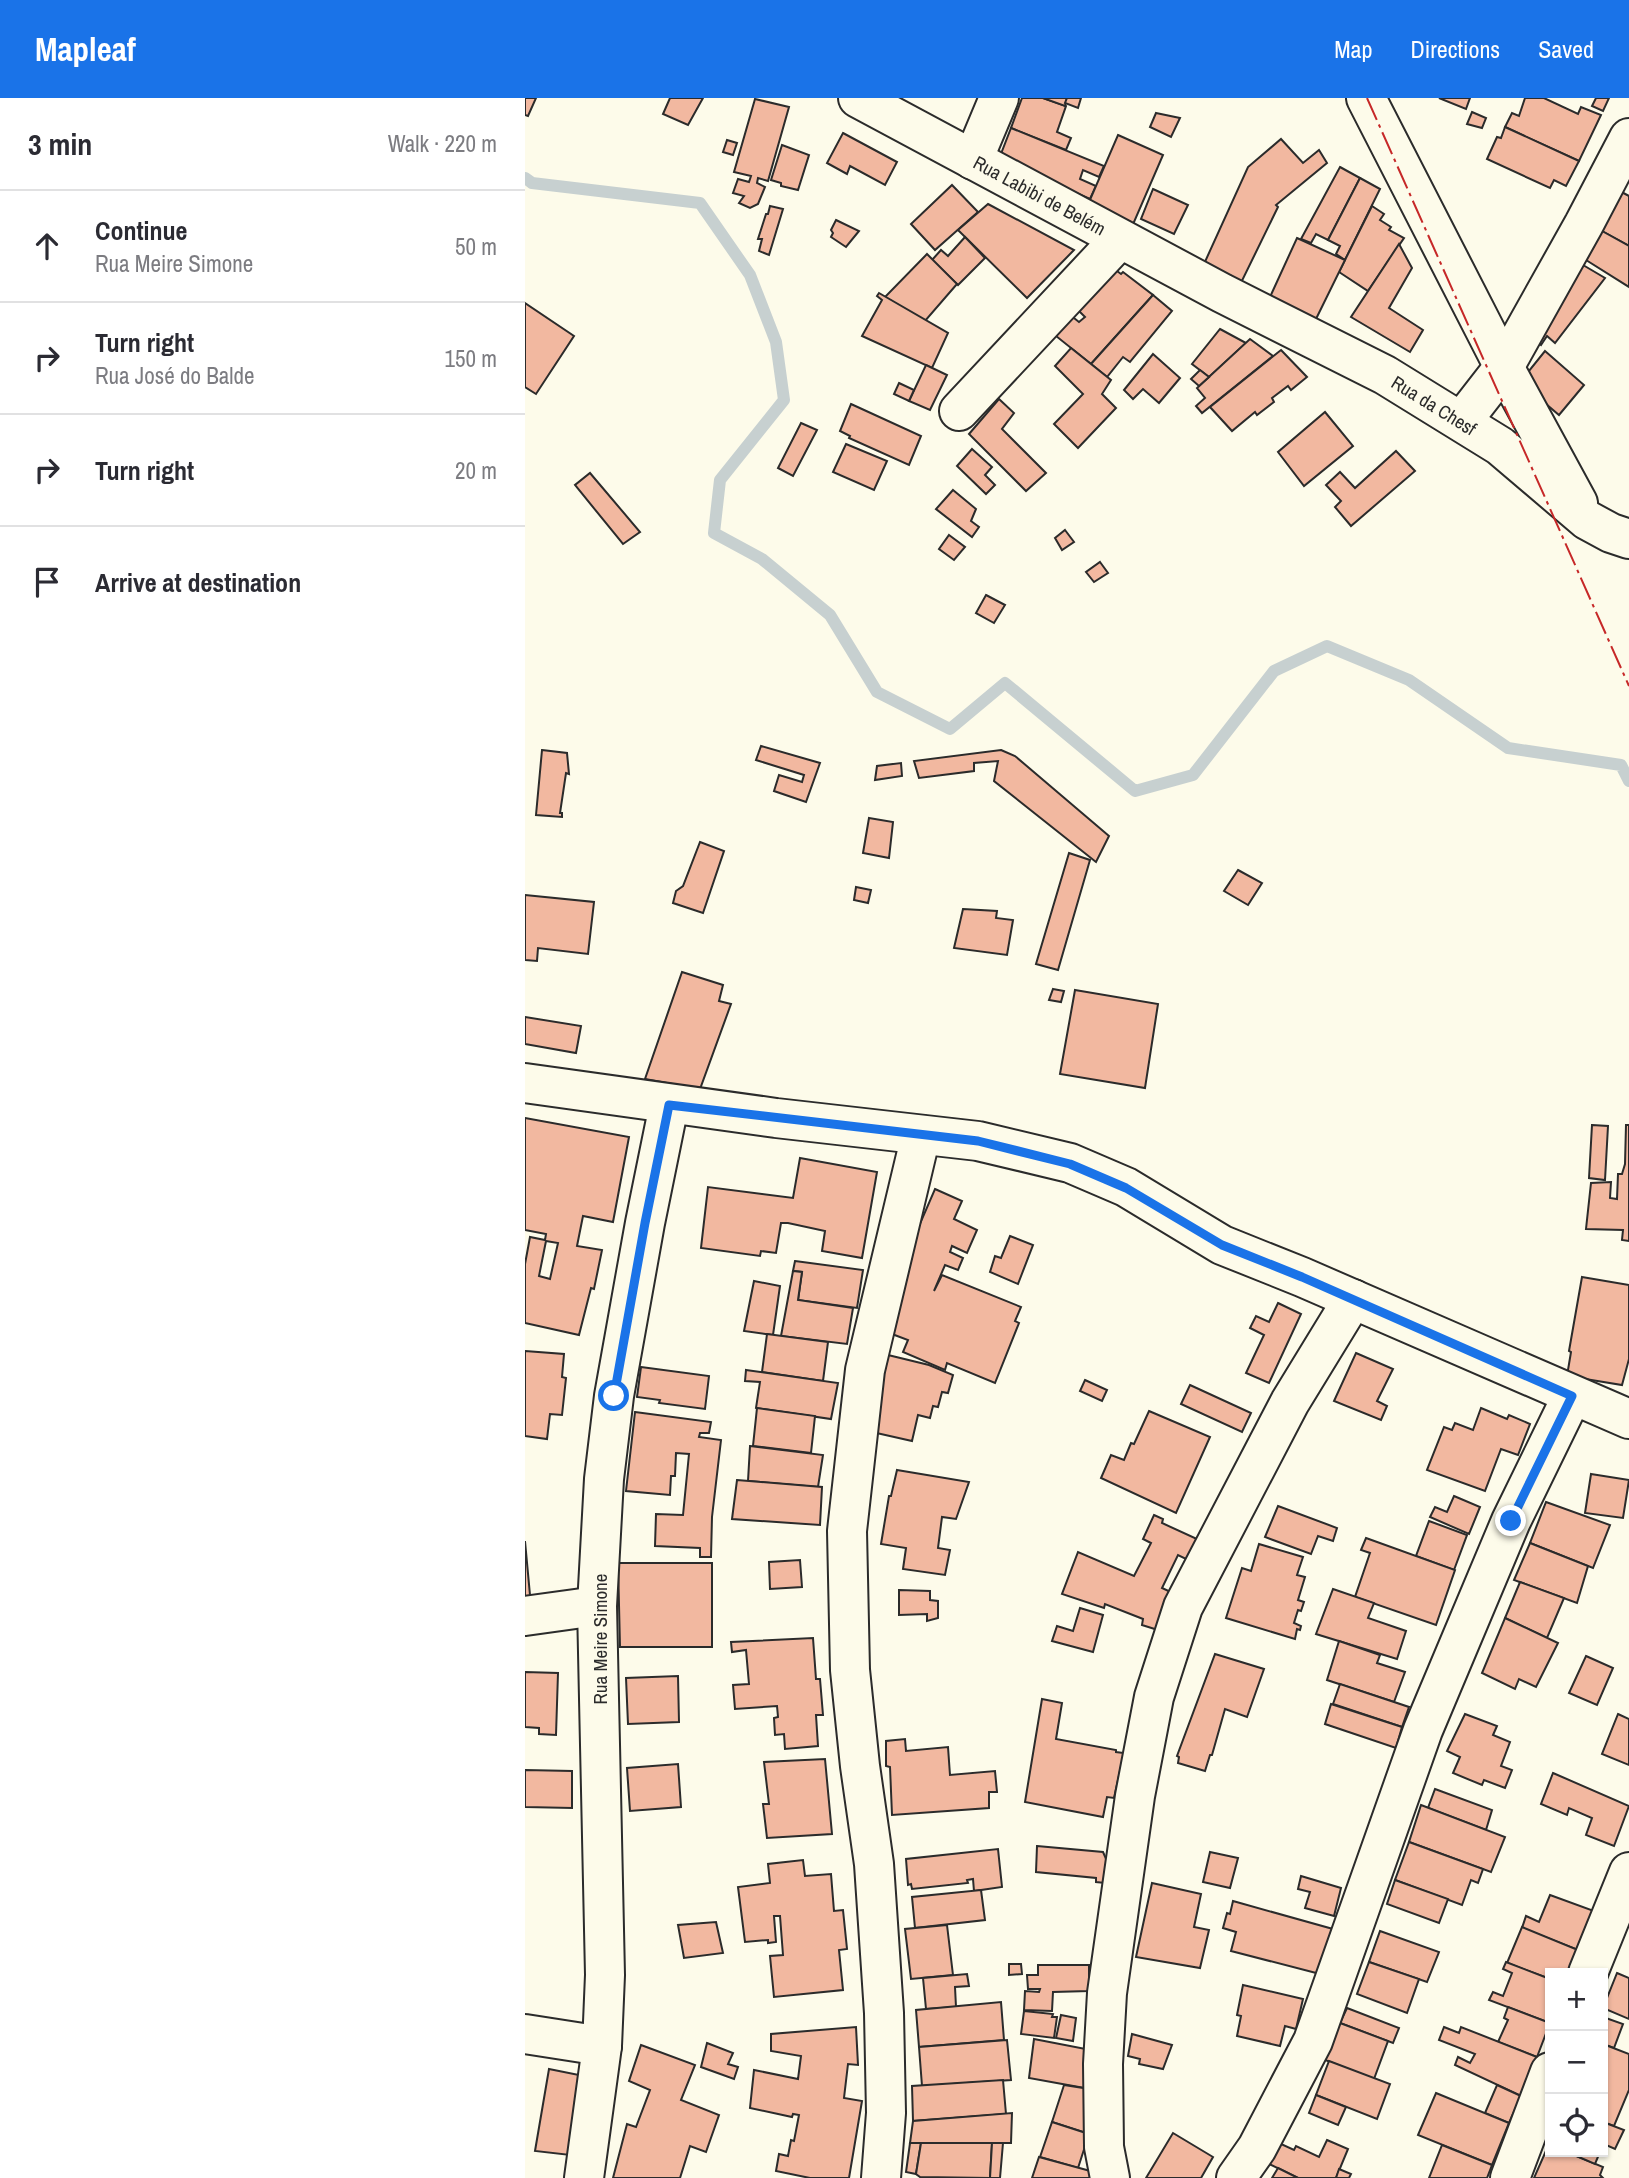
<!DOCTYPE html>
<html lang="en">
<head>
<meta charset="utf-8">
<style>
	body { margin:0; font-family:"Archivo Narrow",sans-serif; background:#f7f7f7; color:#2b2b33 }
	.controls { position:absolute; right:21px; bottom:21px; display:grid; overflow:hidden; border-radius:0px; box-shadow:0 2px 5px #0004 }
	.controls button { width:63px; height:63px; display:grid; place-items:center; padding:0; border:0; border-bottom:2px solid #e1e1e2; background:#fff; color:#2b2b33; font:35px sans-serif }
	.stop { position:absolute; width:21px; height:21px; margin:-16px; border:5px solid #1a73e8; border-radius:50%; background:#fff }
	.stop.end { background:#1a73e8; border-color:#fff; box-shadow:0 2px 7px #0008 }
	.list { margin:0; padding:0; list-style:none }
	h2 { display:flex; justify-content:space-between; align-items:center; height:91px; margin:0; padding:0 28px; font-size:30px }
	h2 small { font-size:23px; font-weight:400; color:#7c7c81 }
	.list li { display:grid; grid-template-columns:46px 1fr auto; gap:21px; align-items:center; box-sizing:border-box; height:112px; padding:0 28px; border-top:2px solid #e1e1e2 }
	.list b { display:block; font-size:26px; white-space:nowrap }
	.list p { margin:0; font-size:23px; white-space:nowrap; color:#7c7c81 }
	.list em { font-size:23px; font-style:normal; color:#7c7c81 }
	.icon { flex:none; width:38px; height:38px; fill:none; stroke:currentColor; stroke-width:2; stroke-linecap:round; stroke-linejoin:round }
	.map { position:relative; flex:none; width:1104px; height:2080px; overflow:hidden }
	header { display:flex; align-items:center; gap:42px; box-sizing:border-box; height:98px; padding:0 35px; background:#1a73e8; color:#fff }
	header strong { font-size:33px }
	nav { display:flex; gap:38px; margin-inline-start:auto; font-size:24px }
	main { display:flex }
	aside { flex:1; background:#fff }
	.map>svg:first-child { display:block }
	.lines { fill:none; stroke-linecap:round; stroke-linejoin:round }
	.stream { stroke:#c7d0d0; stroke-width:12 }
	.building { fill:#f2b8a0; stroke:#2b2b2b; stroke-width:2; fill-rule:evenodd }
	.minor-casing { stroke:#2b2b2b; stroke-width:42 }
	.minor { stroke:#fdfbea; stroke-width:38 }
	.power { stroke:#c62828; stroke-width:2; stroke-dasharray:24 5 3.5 5; stroke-linecap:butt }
	.route { stroke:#1a73e8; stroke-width:9 }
	.labels { text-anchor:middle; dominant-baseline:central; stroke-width:5; stroke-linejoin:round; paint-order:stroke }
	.street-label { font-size:19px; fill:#2b2b2b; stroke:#fdfbea }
</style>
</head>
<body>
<header>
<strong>Mapleaf</strong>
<nav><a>Map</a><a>Directions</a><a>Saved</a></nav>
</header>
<main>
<aside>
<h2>3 min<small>Walk · 220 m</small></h2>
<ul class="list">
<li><svg class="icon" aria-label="ahead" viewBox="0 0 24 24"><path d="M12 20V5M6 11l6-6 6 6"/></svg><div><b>Continue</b><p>Rua Meire Simone</p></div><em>50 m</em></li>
<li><svg class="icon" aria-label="right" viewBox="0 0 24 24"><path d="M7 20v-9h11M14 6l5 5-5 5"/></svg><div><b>Turn right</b><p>Rua José do Balde</p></div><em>150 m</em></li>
<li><svg class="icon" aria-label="right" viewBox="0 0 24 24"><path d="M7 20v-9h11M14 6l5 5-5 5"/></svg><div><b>Turn right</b></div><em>20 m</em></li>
<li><svg class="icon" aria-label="arrive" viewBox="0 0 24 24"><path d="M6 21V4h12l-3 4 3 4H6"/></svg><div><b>Arrive at destination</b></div></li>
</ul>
</aside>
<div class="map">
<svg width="1104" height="2080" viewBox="0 0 1104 2080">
	<rect width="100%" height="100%" fill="#fdfbea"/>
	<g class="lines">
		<polyline class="stream" points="0,80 7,85 175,105 225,177 251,244 259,302 195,382 189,435 237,461 305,517 352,594 425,631 480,585 610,693 668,677 749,573 802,548 884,582 983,650 1096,667 1104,683"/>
	</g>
	<g class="building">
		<polygon points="0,0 11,0 3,18 0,17"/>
		<polygon points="145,0 178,0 163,27 138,16"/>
		<polygon points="497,0 518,0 541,8 532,34 546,40 541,52 486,30"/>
		<polygon points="518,0 542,0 540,8"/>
		<polygon points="542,0 556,0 553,10 540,5"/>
		<polygon points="914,0 945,0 941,11"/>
		<polygon points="1000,0 1019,0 1053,16 1056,9 1076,17 1054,63 980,29 987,15 994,18"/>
		<polygon points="1071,0 1084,0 1078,13 1067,8"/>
		<polygon points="230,1 264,9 243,83 233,80 232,85 240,89 233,106 225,110 214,105 219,98 208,95 213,81 224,84 226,78 209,74"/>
		<polygon points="947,14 961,20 957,30 942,26"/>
		<polygon points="631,15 655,20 646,39 625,29"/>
		<polygon points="980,29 1054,63 1041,88 1029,82 1025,90 962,61 972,39 976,40"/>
		<polygon points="486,30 579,68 574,79 558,72 555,81 571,88 565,101 474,61"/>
		<polygon points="318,35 372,64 360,87 325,68 322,76 302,65"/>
		<polygon points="593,37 638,57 606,131 561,111"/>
		<polygon points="756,41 778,65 794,52 802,65 751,107 753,109 711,195 674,177 723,69"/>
		<polygon points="202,42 212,45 208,57 198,54"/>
		<polygon points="257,47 284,57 273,92 256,88 256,85 246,82"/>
		<polygon points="815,69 835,80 803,142 791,136 786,145 776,141"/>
		<polygon points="835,80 855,91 820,162 811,156 815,148 803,142"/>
		<polygon points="427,87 453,114 410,152 386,126"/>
		<polygon points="628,91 663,107 649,136 616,121"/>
		<polygon points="1091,91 1104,98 1104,148 1077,133"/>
		<polygon points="463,106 549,152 502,200 433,132"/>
		<polygon points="245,108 258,111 244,157 234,153 237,141 233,141 241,116 243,116"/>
		<polygon points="847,108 859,116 855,122 866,129 864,132 879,140 843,193 814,174"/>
		<polygon points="311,122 334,133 321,149 306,139 308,135 306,132"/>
		<polygon points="1077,133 1104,148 1104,189 1061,162"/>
		<polygon points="440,139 460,160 433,187 407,162 416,152 423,158"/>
		<polygon points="772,140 820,162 789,225 745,199"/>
		<polygon points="874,146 887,170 864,210 898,232 885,254 826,219"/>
		<polygon points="402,156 432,186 400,223 360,199"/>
		<polygon points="1058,167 1080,180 1030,245 1022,238 1016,247 1005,238"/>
		<polygon points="588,170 596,176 598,174 628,197 566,266 526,234 544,216 554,224 560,219 551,210"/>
		<polygon points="354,195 423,235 407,270 337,238 357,202 352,198"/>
		<polygon points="628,197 647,213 605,264 598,259 582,279 566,266"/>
		<polygon points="0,205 49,238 11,296 0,289"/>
		<polygon points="695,231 721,245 684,279 667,266"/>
		<polygon points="725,241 748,258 677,315 671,308 680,300 672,290"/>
		<polygon points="546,250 586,282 577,296 591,310 553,350 529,326 558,296 530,268"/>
		<polygon points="756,252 782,279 766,292 763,288 747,300 749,304 732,317 730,314 707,333 685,309"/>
		<polygon points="1020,253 1059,287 1034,317 995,284"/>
		<polygon points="628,256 655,280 634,305 618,291 608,301 599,292"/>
		<polygon points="401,267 422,277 405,312 384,303"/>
		<polygon points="675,272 684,279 674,288 666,281"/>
		<polygon points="374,285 389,292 384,303 369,296"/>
		<polygon points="474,301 489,315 477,331 521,375 501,393 444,336"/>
		<polygon points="326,306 396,338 384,367 324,340 325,338 315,333"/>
		<polygon points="800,314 828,348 779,388 753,354"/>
		<polygon points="276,325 292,332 268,378 253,370"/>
		<polygon points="321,346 362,363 349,392 308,374"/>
		<polygon points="447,351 467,369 460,377 470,387 461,396 432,368"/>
		<polygon points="871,353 890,373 826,428 810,409 816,403 801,387 815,374 830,390"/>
		<polygon points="65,375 115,434 98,446 50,387"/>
		<polygon points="428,392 451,411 446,423 454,429 447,439 411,411"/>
		<polygon points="540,432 549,444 537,452 530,440"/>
		<polygon points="424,437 440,449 429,462 414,451"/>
		<polygon points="575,464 583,475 569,484 561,474"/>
		<polygon points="461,497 480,507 469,525 451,515"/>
		<polygon points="236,648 295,665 281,704 249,693 254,677 277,684 279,677 231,662"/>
		<polygon points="17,652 42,655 44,676 41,675 35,715 37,715 37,719 11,717"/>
		<polygon points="476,652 490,658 584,738 571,764 469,683 473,663 449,665 449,673 394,680 389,663"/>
		<polygon points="376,665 377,678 350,682 352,668"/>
		<polygon points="344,720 368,724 364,760 338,755"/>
		<polygon points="175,744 199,753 178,815 148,805 151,793 158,788"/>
		<polygon points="544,755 565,762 533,872 511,866"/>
		<polygon points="713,772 737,785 723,807 699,793"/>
		<polygon points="331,789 346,792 343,805 329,802"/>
		<polygon points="0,797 69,804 63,856 13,850 12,863 0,862"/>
		<polygon points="438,811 472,813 471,820 488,822 482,857 429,850"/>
		<polygon points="157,874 198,887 194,903 206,906 175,991 120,981"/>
		<polygon points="528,891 539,893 536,904 524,902"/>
		<polygon points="550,892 633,906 620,990 535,976"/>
		<polygon points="0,919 56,928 51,955 0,946"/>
		<path d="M0 1020 104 1039 88 1124 58 1118 52 1148 77 1152 69 1191 66 1190 54 1237 0 1225V1166L5 1139 20 1142 21 1136 0 1132ZM21 1143 33 1145 25 1181 14 1178Z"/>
		<polygon points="1067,1027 1083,1028 1080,1082 1064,1080"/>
		<polygon points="1101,1027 1104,1027 1104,1143 1097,1142 1098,1132 1061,1131 1066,1085 1086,1084 1085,1100 1092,1101 1093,1076 1097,1076 1100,1066"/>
		<polygon points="275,1060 352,1074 337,1160 297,1153 300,1133 263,1125 256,1125 251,1155 236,1153 235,1158 176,1150 183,1089 268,1100"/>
		<polygon points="410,1091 437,1103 429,1121 452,1132 442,1155 427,1148 425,1154 438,1160 433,1172 420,1167 409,1193 417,1177 496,1209 490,1223 494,1225 470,1285 422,1265 420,1272 378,1254 383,1242 367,1236 384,1151"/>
		<polygon points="485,1138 508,1147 493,1186 465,1174 470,1158 476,1160"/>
		<polygon points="270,1163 338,1172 332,1210 273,1202 277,1174 268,1173"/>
		<polygon points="268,1173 277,1174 273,1202 328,1210 322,1246 256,1238"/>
		<polygon points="1057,1179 1104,1187 1104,1261 1097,1287 1042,1278 1046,1254 1044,1253"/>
		<polygon points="229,1183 255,1188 248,1237 219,1233"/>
		<polygon points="753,1205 776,1216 744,1285 721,1275 739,1237 725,1230 731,1218 744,1224"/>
		<polygon points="242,1236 303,1244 298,1283 237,1274"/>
		<polygon points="0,1253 39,1256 37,1279 41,1280 37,1317 25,1316 22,1341 0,1338"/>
		<polygon points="831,1255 868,1271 852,1303 862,1308 856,1322 809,1303"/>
		<polygon points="363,1257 404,1267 428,1277 423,1295 417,1294 413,1309 408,1308 405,1320 393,1317 387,1343 347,1334"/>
		<polygon points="116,1269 184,1278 180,1311 134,1305 135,1302 112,1299"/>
		<polygon points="221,1272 313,1285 306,1321 231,1310 235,1284 220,1283"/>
		<polygon points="560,1282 582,1292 577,1303 555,1293"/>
		<polygon points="665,1287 726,1315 717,1334 656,1306"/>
		<polygon points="232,1310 290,1318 286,1355 228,1348"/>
		<polygon points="956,1310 982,1321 984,1317 1005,1326 993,1357 976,1351 960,1393 902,1372 919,1329 927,1332 930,1325 948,1332"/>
		<polygon points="624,1313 685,1339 651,1415 576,1380 586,1357 599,1362 606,1345 609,1346"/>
		<polygon points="110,1314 186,1324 184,1335 175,1335 174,1339 196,1342 187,1419 186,1459 175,1459 175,1450 130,1448 131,1416 158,1417 164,1356 151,1355 150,1378 146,1378 145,1397 101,1393"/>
		<polygon points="225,1348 298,1357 293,1389 223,1383"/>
		<polygon points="372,1372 444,1384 431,1421 417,1419 413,1450 425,1452 420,1477 378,1471 381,1450 356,1446 364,1398 366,1398"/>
		<polygon points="1066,1376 1104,1382 1098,1420 1060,1415"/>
		<polygon points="212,1382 297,1389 295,1427 207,1421"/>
		<polygon points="929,1398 955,1409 944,1436 905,1419 910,1409 922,1414"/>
		<polygon points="1021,1404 1085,1427 1068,1470 1005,1445"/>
		<polygon points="753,1408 812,1430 808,1443 793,1438 786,1456 740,1439"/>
		<polygon points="629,1417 638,1421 637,1425 672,1441 663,1462 653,1457 637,1490 650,1496 636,1533 617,1527 618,1521 580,1506 579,1510 537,1496 553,1454 609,1478 626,1445 618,1441"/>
		<polygon points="904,1423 942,1437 929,1472 891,1458"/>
		<polygon points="841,1440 930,1472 911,1527 830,1499 845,1455 836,1452"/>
		<polygon points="0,1443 6,1508 0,1509"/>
		<polygon points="1005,1445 1063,1468 1052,1505 989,1482"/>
		<polygon points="734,1446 778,1459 772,1477 780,1479 773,1502 779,1504 776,1513 773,1512 769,1525 776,1528 775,1532 772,1531 770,1541 701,1520 717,1470 726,1473"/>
		<polygon points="275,1462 277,1489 245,1491 244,1464"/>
		<polygon points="93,1465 187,1465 187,1549 95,1549"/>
		<polygon points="995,1484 1039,1500 1022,1540 980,1520"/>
		<polygon points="808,1491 849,1505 843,1520 881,1533 872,1561 791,1536"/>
		<polygon points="374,1492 405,1493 405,1502 413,1503 413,1520 402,1523 402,1516 374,1517"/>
		<polygon points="555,1510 578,1517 568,1554 527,1543 532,1528 548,1533"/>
		<polygon points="980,1520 1033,1545 1011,1589 994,1581 990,1591 957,1575"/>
		<polygon points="288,1540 291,1581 295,1581 298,1617 291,1617 293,1648 260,1651 259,1636 250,1637 249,1620 253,1619 252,1608 210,1611 208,1587 224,1586 221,1552 207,1554 206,1544"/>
		<polygon points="814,1543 855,1557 852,1565 880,1574 869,1604 802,1582"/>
		<polygon points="690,1556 739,1571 722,1619 700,1611 687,1657 685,1657 680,1673 653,1665 654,1659 652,1658"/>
		<polygon points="1061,1558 1088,1570 1072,1607 1044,1595"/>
		<polygon points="0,1574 33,1575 31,1637 14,1636 14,1630 0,1629"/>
		<polygon points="153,1578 154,1624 103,1626 101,1580"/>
		<polygon points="815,1586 884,1609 877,1629 808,1606"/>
		<polygon points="517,1601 537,1605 531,1641 591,1652 591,1654 599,1655 589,1700 582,1699 578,1719 500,1704"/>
		<polygon points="806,1606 877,1629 871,1650 800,1626"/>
		<polygon points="940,1616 972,1628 968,1637 985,1644 976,1668 987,1672 980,1690 959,1682 957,1687 928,1675 935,1659 922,1653"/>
		<polygon points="1093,1616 1104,1621 1104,1667 1077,1656"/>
		<polygon points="380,1641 381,1653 423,1649 425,1677 470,1673 472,1694 464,1694 464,1710 367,1717 365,1669 361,1668 361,1643"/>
		<polygon points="300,1661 307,1736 242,1740 238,1706 244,1706 239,1664"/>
		<polygon points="153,1666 156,1709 105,1713 102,1670"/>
		<polygon points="0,1672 47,1673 47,1710 0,1709"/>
		<polygon points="1028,1675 1104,1708 1089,1748 1061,1737 1067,1720 1044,1710 1042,1717 1016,1706"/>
		<polygon points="910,1691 967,1712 961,1732 903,1710"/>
		<polygon points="896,1707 980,1739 966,1774 884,1744"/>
		<polygon points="884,1744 958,1771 953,1785 946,1782 937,1807 870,1782"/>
		<polygon points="512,1748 578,1754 582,1763 580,1785 571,1784 571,1780 511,1774"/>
		<polygon points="473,1751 477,1789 449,1793 448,1781 442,1782 443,1785 387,1791 386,1786 383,1787 381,1761"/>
		<polygon points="685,1754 713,1760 705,1790 678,1784"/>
		<polygon points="278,1762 280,1778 306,1776 309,1813 318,1812 322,1851 314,1852 318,1892 249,1899 245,1858 258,1857 255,1818 249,1818 251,1844 243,1845 243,1842 220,1844 213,1789 245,1785 243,1766"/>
		<polygon points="776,1778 816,1790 809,1818 780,1810 785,1794 773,1791"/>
		<polygon points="870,1782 923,1801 914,1825 862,1806"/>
		<polygon points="627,1785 676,1796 669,1829 684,1832 675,1870 611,1859"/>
		<polygon points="456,1792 460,1822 390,1830 387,1799"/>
		<polygon points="1025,1797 1069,1813 1053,1852 997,1830 1001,1818 1014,1824"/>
		<polygon points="708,1803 808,1831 795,1876 706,1853 711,1834 698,1830 702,1815 705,1816"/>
		<polygon points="191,1824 198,1855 159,1860 153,1827"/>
		<polygon points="422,1827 428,1877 386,1881 380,1831"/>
		<polygon points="997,1829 1053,1852 1044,1875 1025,1875 1025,1881 982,1865"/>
		<polygon points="855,1833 914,1854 902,1884 844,1864"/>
		<polygon points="844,1864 894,1881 882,1915 832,1896"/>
		<polygon points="981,1864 1025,1881 1025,1925 964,1902 968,1894 978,1898 987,1875 978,1871"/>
		<polygon points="484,1866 496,1866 497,1876 484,1877"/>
		<polygon points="513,1867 564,1867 564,1893 528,1894 527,1913 499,1912 500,1893 514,1894 515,1891 503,1891 502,1877 513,1877"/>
		<polygon points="1092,1875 1104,1880 1104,1921 1078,1910"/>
		<polygon points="442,1876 444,1888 430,1889 431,1909 401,1911 398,1880"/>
		<polygon points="718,1887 778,1901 771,1931 760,1928 755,1948 712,1938 716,1918 712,1917"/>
		<polygon points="476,1904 479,1942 394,1949 391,1912"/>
		<polygon points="983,1909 1025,1925 1012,1959 973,1944 983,1922 979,1920"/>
		<polygon points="822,1910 874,1930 868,1945 815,1925"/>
		<polygon points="499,1913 528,1916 527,1919 532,1919 529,1940 496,1936"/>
		<polygon points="536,1917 551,1920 548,1943 531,1940"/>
		<polygon points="1078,1919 1098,1926 1089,1950 1078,1946"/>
		<polygon points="815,1925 863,1943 849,1981 800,1962"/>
		<polygon points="331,1929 333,1967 323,1966 319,2000 337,2003 324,2080 285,2080 251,2073 254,2056 263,2058 266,2042 269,2043 274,2017 268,2016 267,2019 225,2010 229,1972 273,1981 276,1958 246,1953 246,1936"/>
		<polygon points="919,1929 934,1935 936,1929 1012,1959 996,1998 930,1967 933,1959 945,1965 950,1956 914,1942"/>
		<polygon points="607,1936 647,1947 638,1971 614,1966 615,1961 603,1958"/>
		<polygon points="509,1941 571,1953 565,1991 504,1980"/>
		<polygon points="482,1942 486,1982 397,1988 394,1949"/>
		<polygon points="182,1945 208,1955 203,1966 213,1969 209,1981 176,1969"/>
		<polygon points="1078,1946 1104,1956 1104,1992 1089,2028 1078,2024"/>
		<polygon points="116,1947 170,1967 156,2002 194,2017 181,2054 165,2048 155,2080 88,2080 102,2026 111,2029 125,1992 104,1983"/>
		<polygon points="804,1963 865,1986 852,2021 791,1997"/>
		<polygon points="24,1971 54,1977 50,2003 55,2003 45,2057 10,2053"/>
		<polygon points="478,1982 481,2016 388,2023 387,1988"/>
		<polygon points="539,1987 571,1992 564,2036 527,2024"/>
		<polygon points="972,1987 996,1998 984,2025 960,2015"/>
		<polygon points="911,1995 984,2025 967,2067 893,2037"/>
		<polygon points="791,1997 821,2009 813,2027 784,2015"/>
		<polygon points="487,2015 486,2045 385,2045 388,2023"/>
		<polygon points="527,2024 564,2036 553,2070 515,2059"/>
		<polygon points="1078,2024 1099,2032 1090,2051 1079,2046 1078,2048"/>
		<polygon points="648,2035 688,2059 676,2080 621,2080"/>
		<polygon points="802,2042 823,2051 811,2080 773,2080 742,2065 754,2045 769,2052 771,2048 794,2059"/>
		<polygon points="385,2045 396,2045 391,2076 381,2074"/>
		<polygon points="396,2045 467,2045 465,2080 395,2079 391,2076"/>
		<polygon points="467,2045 478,2045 475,2080 465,2080"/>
		<polygon points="1024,2046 1025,2054 1042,2054 1078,2069 1075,2077 1078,2080 1009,2080"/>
		<polygon points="917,2047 967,2067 962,2080 904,2080"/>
		<polygon points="1042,2054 1075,2054 1070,2066"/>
		<polygon points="514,2059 580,2077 579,2080 507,2080"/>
		<polygon points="753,2070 773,2080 747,2080"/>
		<polygon points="814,2071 826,2076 824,2080 811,2080"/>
	</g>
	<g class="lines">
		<g class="minor-casing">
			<g id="minor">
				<path id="s1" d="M333 0 697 195 860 277 975 348 1062 422 1086 435 1104 441"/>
				<polyline points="841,0 979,269 1053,405"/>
				<polyline points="448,62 474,0"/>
				<polyline points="434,313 595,141"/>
				<polyline points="937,323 979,269 1059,126 1104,40"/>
				<polyline points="0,985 251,1020 453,1043 545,1065 601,1089 697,1147 777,1179 1104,1321"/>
				<polyline points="0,1518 72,1508"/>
				<polyline points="1063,1875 1104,1774"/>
				<polyline points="0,1936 77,1948"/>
				<polyline points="59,2080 77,1948 80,1877 72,1508 79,1381 89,1298 120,1125 144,1007"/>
				<polyline points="356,2080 361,2015 359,1915 349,1766 335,1668 325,1572 322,1433 340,1272 396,1037"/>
				<polyline points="585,2080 579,2049 578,1966 582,1895 610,1698 629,1599 658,1509 765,1304 828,1201"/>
				<polyline points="711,2080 732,2050 788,1943 898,1632 986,1423 1047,1298"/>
				<polyline points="985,2080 1025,1974"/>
			</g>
		</g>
		<use href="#minor" class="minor"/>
		<polyline class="power" points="842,0 1104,588"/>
	</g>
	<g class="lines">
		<polyline class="route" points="89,1298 120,1125 144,1007 453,1043 545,1066 601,1090 697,1147 777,1179 1047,1298 986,1423"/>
	</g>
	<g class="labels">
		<g class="street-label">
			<text stroke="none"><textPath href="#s1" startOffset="206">Rua Labibi de Belém</textPath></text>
			<text stroke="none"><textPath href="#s1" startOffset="653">Rua da Chesf</textPath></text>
			<text transform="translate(75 1541) rotate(-90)">Rua Meire Simone</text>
		</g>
	</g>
</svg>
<div class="controls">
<button>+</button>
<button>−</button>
<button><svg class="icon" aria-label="locate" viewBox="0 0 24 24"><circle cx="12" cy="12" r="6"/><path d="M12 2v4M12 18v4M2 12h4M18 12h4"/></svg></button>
</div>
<div class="stop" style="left:89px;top:1298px"></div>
<div class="stop end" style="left:986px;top:1423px"></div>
</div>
</main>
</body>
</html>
